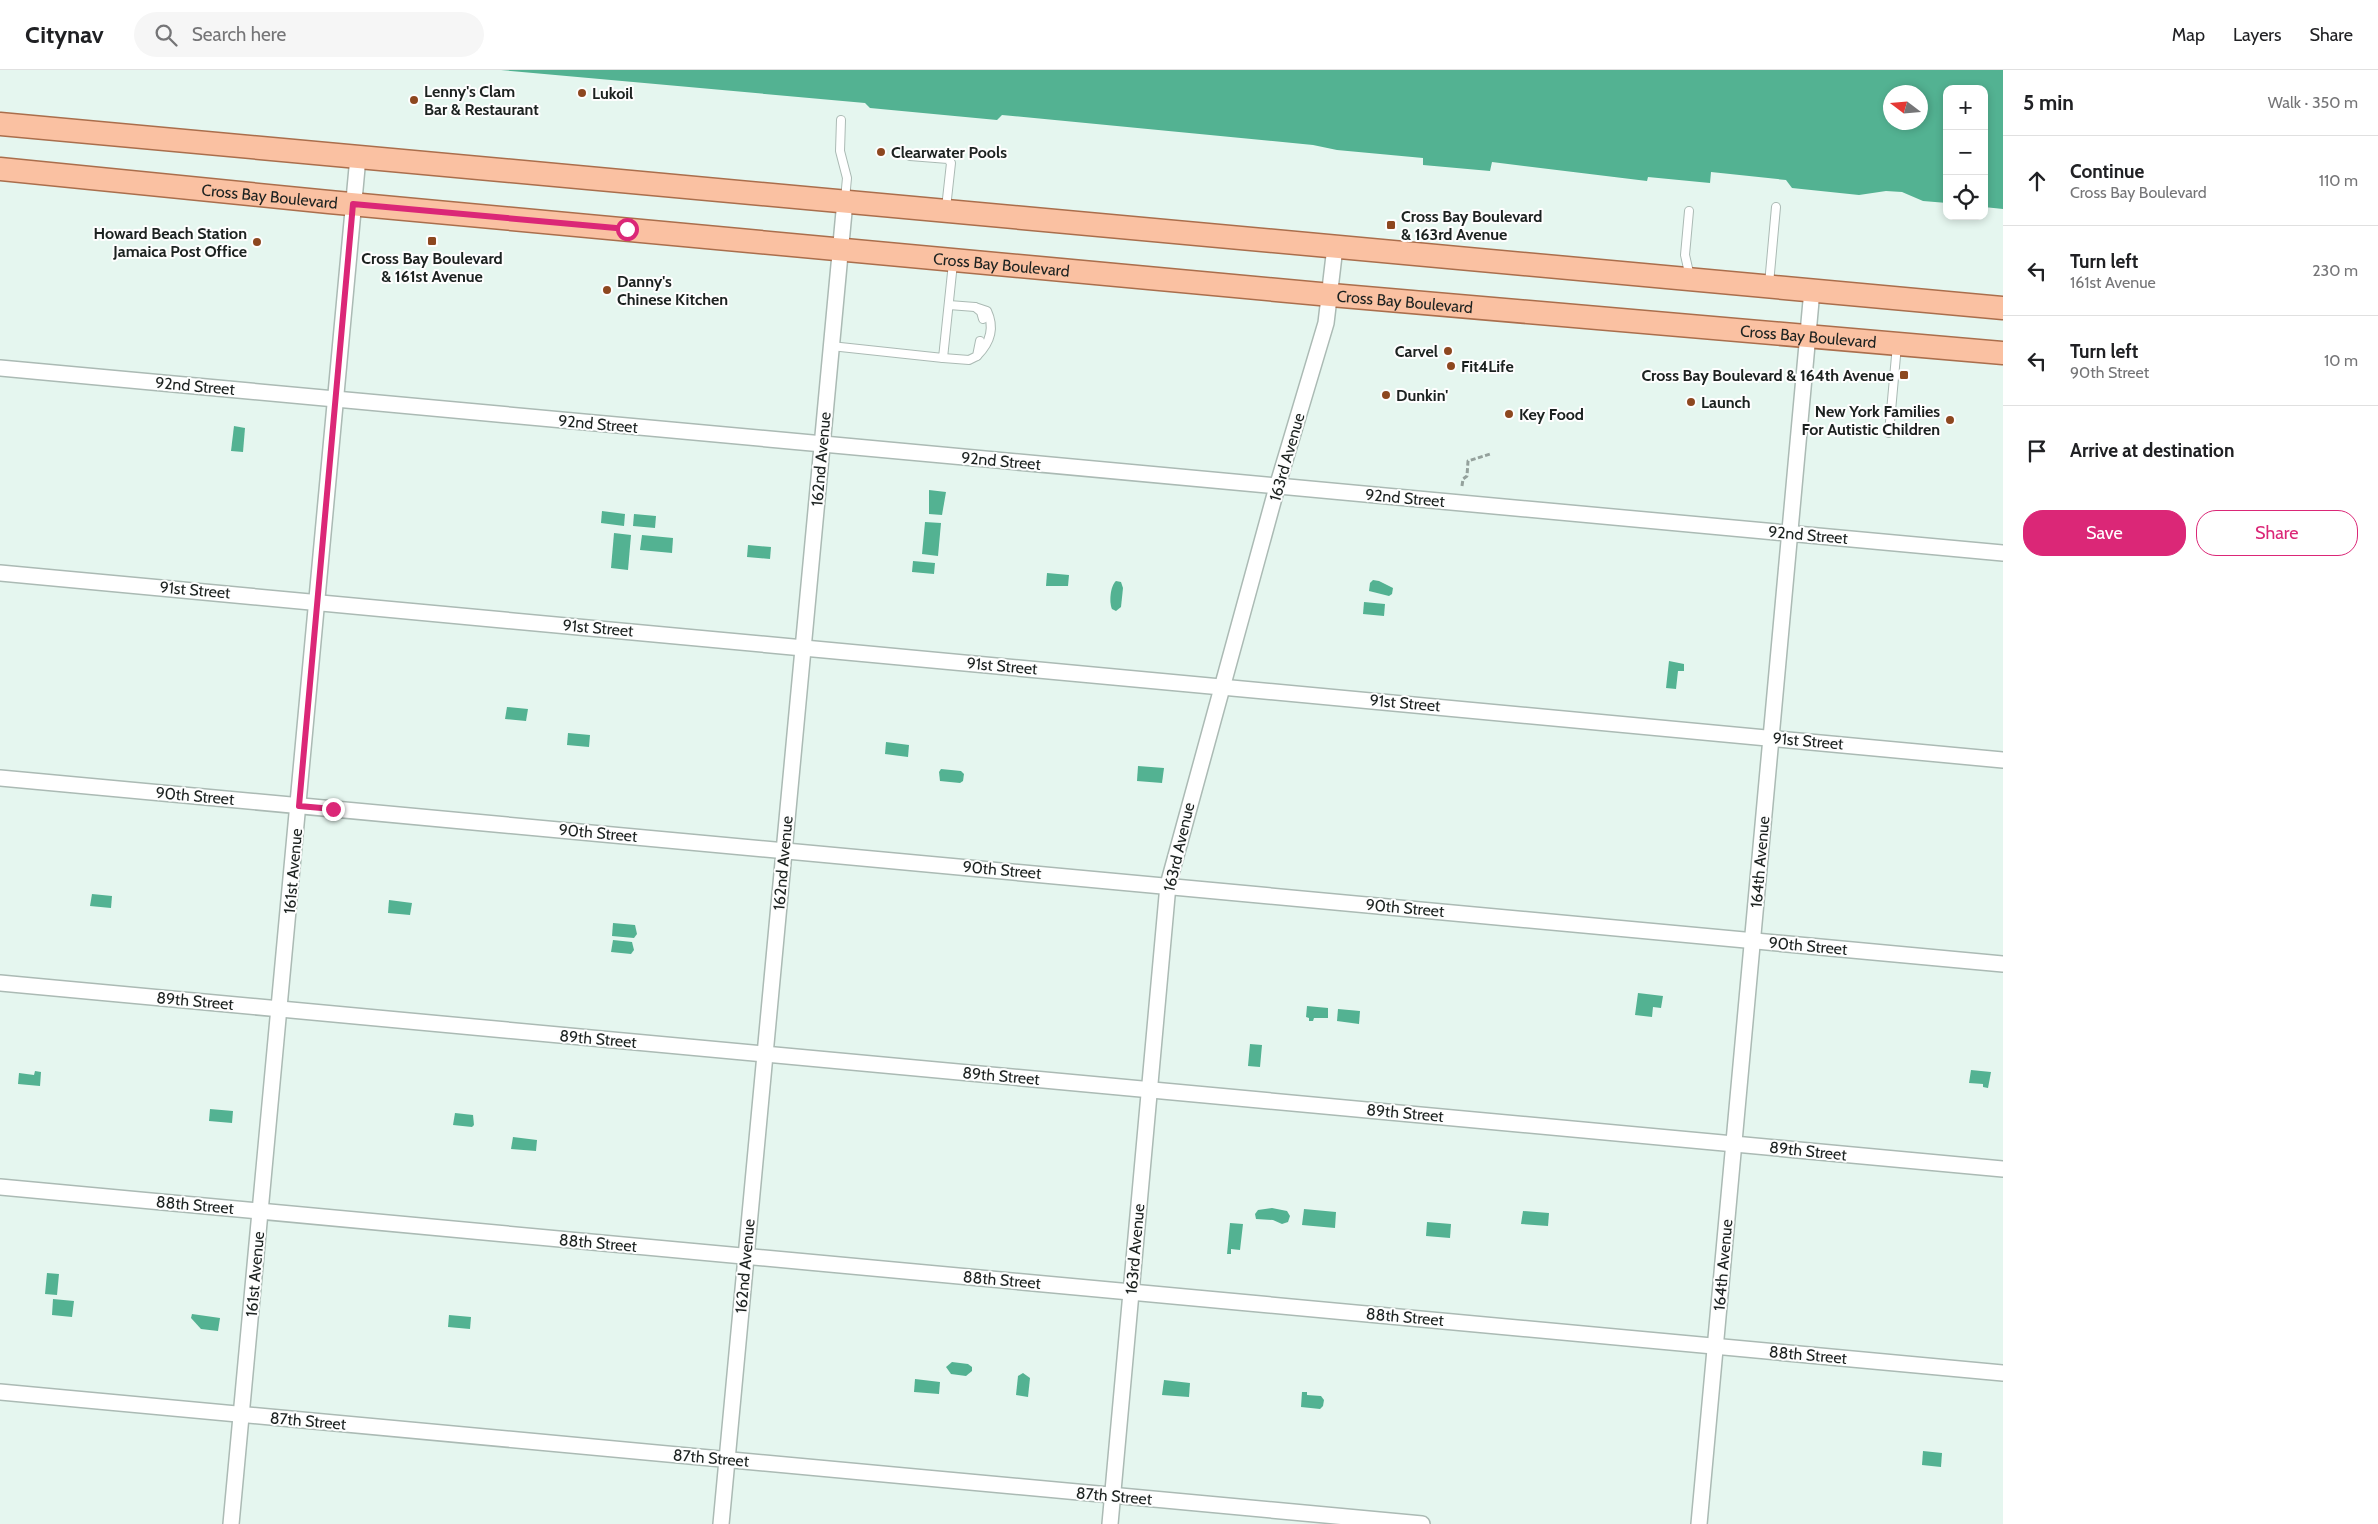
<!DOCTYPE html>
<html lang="en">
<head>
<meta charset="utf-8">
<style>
	body { margin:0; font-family:Cabin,sans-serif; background:#f6f6f6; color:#202124 }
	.controls { position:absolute; right:15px; top:15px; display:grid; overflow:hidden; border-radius:10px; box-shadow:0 2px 8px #0003 }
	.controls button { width:45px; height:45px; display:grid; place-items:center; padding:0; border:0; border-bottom:1px solid #e0e0e0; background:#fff; color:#202124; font:25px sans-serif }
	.compass { position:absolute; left:1883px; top:15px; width:45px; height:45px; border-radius:50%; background:#fff; box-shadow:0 2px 8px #0003; rotate:286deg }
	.stop { position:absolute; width:15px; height:15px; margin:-11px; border:4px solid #db2777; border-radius:50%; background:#fff }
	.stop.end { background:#db2777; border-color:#fff; box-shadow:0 1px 5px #0008 }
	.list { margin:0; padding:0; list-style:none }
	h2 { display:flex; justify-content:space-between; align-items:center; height:65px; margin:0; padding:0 20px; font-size:21px }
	h2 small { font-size:16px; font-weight:400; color:#757577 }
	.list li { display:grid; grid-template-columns:32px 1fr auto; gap:15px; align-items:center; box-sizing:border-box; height:90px; padding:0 20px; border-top:1px solid #e0e0e0 }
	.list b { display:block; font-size:19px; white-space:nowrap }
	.list p { margin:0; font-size:16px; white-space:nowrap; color:#757577 }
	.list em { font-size:16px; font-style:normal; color:#757577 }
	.actions { display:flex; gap:10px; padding:15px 20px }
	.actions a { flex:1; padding:11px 0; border:1px solid #db2777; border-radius:20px; text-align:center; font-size:18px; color:#db2777 }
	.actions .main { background:#db2777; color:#fff }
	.icon { flex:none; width:28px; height:28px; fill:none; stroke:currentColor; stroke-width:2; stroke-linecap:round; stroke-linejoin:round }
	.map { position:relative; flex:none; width:2003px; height:1454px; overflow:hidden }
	header { display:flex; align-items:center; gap:30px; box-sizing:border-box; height:70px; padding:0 25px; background:#fff; border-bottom:1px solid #e0e0e0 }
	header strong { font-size:24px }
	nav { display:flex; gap:28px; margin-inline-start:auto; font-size:18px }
	.search { width:350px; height:45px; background:#f6f6f6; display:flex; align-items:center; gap:12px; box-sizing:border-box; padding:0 18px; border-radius:28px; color:#757577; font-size:19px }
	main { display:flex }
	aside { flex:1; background:#fff }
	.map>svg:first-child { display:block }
	.water { fill:#53b292; fill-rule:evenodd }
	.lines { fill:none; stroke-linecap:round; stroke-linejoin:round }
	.lane-casing { stroke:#abbab4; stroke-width:10 }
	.street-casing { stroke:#abbab4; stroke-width:18 }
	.primary-casing { stroke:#aa6e4c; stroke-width:25 }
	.path { stroke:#94a19c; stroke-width:3; stroke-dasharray:5 2.5; stroke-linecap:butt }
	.lane { stroke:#fff; stroke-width:8 }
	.street { stroke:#fff; stroke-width:15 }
	.primary { stroke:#fac1a2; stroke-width:22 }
	.route { stroke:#db2777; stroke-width:6 }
	.poi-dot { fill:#8d471f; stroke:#fefefe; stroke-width:2 }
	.labels { text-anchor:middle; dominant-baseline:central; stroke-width:4; stroke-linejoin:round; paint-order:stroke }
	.poi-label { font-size:16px; font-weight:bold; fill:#1c2220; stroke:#fefefe; text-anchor:start }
	.street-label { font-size:16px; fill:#1c2220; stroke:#fefefe }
</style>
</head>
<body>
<header>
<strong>Citynav</strong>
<div class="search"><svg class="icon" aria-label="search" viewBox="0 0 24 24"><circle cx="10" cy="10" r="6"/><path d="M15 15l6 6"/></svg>Search here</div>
<nav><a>Map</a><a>Layers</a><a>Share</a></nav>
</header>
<main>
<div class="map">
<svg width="2003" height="1454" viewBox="0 0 2003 1454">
	<rect width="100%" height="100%" fill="#e5f6ef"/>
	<g class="water">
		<path d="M501 0H2003V139L1984 137V19H1947V133L1923 131 1902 122 1886 121 1859 125 1792 118 1786 110 1711 102 1710 113 1648 107 1647 111 1492 92 1490 101 1423 95V88L1337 80 1313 75 1002 45 997 50 870 38 865 33ZM1920 22V52H1890V22Z"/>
		<polygon points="234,356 245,358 243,382 231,381"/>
		<polygon points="929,420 946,422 942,445 929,444"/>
		<polygon points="602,441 625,444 624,456 601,453"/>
		<polygon points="634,444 656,446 655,458 633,456"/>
		<polygon points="925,452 941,453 938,486 922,484"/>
		<polygon points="614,463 631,465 628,500 611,498"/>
		<polygon points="642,465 673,468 672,483 640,480"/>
		<polygon points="748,475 771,477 770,489 747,487"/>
		<polygon points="913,491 935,493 934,504 912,502"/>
		<polygon points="1047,503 1069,505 1068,516 1046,516"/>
		<polygon points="1373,510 1379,511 1393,518 1392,524 1389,526 1369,521 1370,513"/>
		<path d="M1116 511 1121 512 1123 518 1121 537 1116 541 1112 539C1109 533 1110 516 1116 511Z"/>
		<polygon points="1364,532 1385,534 1384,546 1363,544"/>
		<polygon points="1669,591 1684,594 1684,601 1678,601 1676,619 1666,618"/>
		<polygon points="507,637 528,639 526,651 505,649"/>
		<polygon points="568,663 590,665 589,677 567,675"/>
		<polygon points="886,672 909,675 908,687 885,684"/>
		<polygon points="1138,696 1164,698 1162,713 1137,711"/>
		<polygon points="941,699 961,701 964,704 963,711 960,713 940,711 939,702"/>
		<polygon points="92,824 112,826 111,838 90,836"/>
		<polygon points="389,830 412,833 410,845 388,843"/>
		<polygon points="613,853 635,855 637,864 634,868 612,866"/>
		<polygon points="613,870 632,872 634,880 631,884 611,882"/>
		<polygon points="1638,923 1663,926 1661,938 1653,937 1652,947 1635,945"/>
		<polygon points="1307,936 1328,938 1328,948 1314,948 1313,951 1309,951 1309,948 1306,947"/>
		<polygon points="1338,939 1360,941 1359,954 1337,951"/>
		<polygon points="1250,974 1262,975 1260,997 1248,996"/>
		<polygon points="1971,1000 1991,1002 1988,1018 1983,1017 1983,1014 1969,1013"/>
		<polygon points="35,1001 41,1002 40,1016 18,1014 19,1003 34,1005"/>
		<polygon points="210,1039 233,1041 232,1053 209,1051"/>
		<polygon points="455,1043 473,1045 474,1055 472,1057 453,1055"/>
		<polygon points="513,1067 537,1070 536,1081 511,1079"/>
		<polygon points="1272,1138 1287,1141 1290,1146 1288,1152 1282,1154 1273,1150 1256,1149 1255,1144 1258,1140"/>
		<polygon points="1304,1139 1336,1142 1335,1158 1302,1155"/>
		<polygon points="1523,1141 1549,1143 1548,1156 1521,1154"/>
		<polygon points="1427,1152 1451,1154 1450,1168 1426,1166"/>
		<polygon points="1230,1153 1243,1154 1240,1180 1231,1179 1231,1184 1227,1184"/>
		<polygon points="47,1203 59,1204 57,1225 45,1224"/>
		<polygon points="53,1229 74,1231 72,1247 52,1245"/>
		<polygon points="192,1244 220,1248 218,1261 201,1259 191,1248"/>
		<polygon points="449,1245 471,1247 470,1259 448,1257"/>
		<polygon points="952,1292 968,1294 972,1297 972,1301 966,1306 951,1304 946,1297"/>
		<polygon points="1023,1303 1030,1308 1028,1327 1016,1325 1018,1306"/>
		<polygon points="915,1309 940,1312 939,1324 914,1322"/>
		<polygon points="1164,1310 1190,1313 1189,1327 1162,1325"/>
		<polygon points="1302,1322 1307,1322 1307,1325 1321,1326 1324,1330 1323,1336 1320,1339 1301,1337"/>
		<polygon points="1923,1381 1942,1383 1941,1397 1922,1395"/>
	</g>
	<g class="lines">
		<g class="lane-casing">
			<g id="lane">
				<polyline points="841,50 840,81 847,108 845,129"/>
				<polyline points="910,86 948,89 951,93 946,138"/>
				<polyline points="1689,141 1685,185 1690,207"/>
				<polyline points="1769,214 1776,137"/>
				<polyline points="949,235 975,237 981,242 983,249"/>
				<path d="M975 237 987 241C995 258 990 273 977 286"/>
				<polyline points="831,276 943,288 953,193"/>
				<polyline points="943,288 969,290 977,286 980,271"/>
				<polyline points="1889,363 1897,275"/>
			</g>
		</g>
		<g class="street-casing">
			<g id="street">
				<polyline points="0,298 2003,483"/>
				<polyline points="0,503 2003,690"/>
				<polyline points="0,708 2003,894"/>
				<polyline points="0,913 2003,1099"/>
				<polyline points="0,1117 2003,1303"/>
				<polyline points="0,1322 1422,1454"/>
				<polyline points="231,1454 358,87"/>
				<polyline points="721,1454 845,131"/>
				<polyline points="1110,1454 1168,815 1277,417 1326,253 1335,177"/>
				<polyline points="1699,1454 1812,220"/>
			</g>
		</g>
		<g class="primary-casing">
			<g id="primary">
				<polyline points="0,54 2003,238"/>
				<path id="s1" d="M0 99 329 132 1331 225 2003 283"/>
			</g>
		</g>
		<polyline class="path" points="1462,416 1463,409 1467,406 1468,391 1490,384"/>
		<use href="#lane" class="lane"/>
		<use href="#street" class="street"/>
		<use href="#primary" class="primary"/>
	</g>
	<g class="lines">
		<polyline class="route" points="333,739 299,736 353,134 627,159"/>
	</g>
	<g class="poi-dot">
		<circle cx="582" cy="23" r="5"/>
		<circle cx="414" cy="30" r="5"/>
		<circle cx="881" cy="82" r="5"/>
		<rect x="1386" y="150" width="10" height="10" rx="2.5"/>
		<rect x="427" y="166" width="10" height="10" rx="2.5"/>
		<circle cx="257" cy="172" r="5"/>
		<circle cx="607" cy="220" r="5"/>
		<circle cx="1448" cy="281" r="5"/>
		<circle cx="1451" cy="296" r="5"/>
		<rect x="1899" y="300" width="10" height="10" rx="2.5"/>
		<circle cx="1386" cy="325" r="5"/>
		<circle cx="1691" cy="332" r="5"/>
		<circle cx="1509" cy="344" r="5"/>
		<circle cx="1950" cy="350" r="5"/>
	</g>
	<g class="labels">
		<g class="poi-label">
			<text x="424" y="21">Lenny's Clam<tspan x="424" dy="18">Bar &amp; Restaurant</tspan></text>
			<text x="592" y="23">Lukoil</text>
			<text x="891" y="82">Clearwater Pools</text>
			<text x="1401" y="146">Cross Bay Boulevard<tspan x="1401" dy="18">&amp; 163rd Avenue</tspan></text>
			<text x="247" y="163" text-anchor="end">Howard Beach Station<tspan x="247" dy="18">Jamaica Post Office</tspan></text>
			<text x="432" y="188" text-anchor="middle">Cross Bay Boulevard<tspan x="432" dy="18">&amp; 161st Avenue</tspan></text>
			<text x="617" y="211">Danny's<tspan x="617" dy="18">Chinese Kitchen</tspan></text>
			<text x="1438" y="281" text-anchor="end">Carvel</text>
			<text x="1461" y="296">Fit4Life</text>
			<text x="1894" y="305" text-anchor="end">Cross Bay Boulevard &amp; 164th Avenue</text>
			<text x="1396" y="325">Dunkin'</text>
			<text x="1701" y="332">Launch</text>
			<text x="1940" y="341" text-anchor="end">New York Families<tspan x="1940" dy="18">For Autistic Children</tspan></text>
			<text x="1519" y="344">Key Food</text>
		</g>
		<g class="street-label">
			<text stroke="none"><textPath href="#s1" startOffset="271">Cross Bay Boulevard</textPath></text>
			<text stroke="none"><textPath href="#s1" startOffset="1006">Cross Bay Boulevard</textPath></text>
			<text stroke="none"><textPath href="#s1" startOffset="1411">Cross Bay Boulevard</textPath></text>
			<text stroke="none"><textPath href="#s1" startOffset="1816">Cross Bay Boulevard</textPath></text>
			<text transform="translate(195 316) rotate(5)">92nd Street</text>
			<text transform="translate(598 354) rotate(5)">92nd Street</text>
			<text transform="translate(1287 387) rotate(-74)">163rd Avenue</text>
			<text transform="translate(821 389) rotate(-85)">162nd Avenue</text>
			<text transform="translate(1001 391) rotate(5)">92nd Street</text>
			<text transform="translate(1405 428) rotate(5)">92nd Street</text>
			<text transform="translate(1808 465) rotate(5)">92nd Street</text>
			<text transform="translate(195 520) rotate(5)">91st Street</text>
			<text transform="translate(598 558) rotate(5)">91st Street</text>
			<text transform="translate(1002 596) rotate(5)">91st Street</text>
			<text transform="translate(1405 633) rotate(5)">91st Street</text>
			<text transform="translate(1808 671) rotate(5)">91st Street</text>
			<text transform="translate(195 726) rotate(5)">90th Street</text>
			<text transform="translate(598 763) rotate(5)">90th Street</text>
			<text transform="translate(1179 777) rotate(-77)">163rd Avenue</text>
			<text transform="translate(1760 792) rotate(-85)">164th Avenue</text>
			<text transform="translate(783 793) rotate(-85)">162nd Avenue</text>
			<text transform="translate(1002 800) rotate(5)">90th Street</text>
			<text transform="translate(293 801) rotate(-85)">161st Avenue</text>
			<text transform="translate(1405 838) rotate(5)">90th Street</text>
			<text transform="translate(1808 876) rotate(5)">90th Street</text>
			<text transform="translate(195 931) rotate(5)">89th Street</text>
			<text transform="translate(598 969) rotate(5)">89th Street</text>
			<text transform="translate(1001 1006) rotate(5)">89th Street</text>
			<text transform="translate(1405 1043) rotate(5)">89th Street</text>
			<text transform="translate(1808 1081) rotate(6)">89th Street</text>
			<text transform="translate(195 1135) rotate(5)">88th Street</text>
			<text transform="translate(598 1173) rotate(5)">88th Street</text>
			<text transform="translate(1135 1179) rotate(-85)">163rd Avenue</text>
			<text transform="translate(1723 1195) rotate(-85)">164th Avenue</text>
			<text transform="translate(745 1196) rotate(-85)">162nd Avenue</text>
			<text transform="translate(255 1204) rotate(-85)">161st Avenue</text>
			<text transform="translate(1002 1210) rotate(5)">88th Street</text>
			<text transform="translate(1405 1247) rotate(5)">88th Street</text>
			<text transform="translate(1808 1285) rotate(5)">88th Street</text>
			<text transform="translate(308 1351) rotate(5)">87th Street</text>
			<text transform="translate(711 1388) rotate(5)">87th Street</text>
			<text transform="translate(1114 1426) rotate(5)">87th Street</text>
		</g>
	</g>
</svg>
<div class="controls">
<button>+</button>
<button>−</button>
<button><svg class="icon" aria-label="locate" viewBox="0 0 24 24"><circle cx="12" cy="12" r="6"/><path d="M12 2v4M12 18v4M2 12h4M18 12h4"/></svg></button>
</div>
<svg class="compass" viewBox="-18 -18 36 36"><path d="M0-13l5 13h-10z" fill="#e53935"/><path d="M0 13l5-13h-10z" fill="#757577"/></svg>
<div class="stop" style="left:627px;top:159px"></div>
<div class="stop end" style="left:333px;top:739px"></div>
</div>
<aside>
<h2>5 min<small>Walk · 350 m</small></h2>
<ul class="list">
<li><svg class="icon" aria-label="ahead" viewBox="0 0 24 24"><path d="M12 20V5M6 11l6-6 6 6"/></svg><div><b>Continue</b><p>Cross Bay Boulevard</p></div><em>110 m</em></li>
<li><svg class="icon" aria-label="left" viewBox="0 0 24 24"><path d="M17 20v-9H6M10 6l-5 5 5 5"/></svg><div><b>Turn left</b><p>161st Avenue</p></div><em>230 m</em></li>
<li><svg class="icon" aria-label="left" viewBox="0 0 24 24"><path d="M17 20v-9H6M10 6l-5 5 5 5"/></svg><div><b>Turn left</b><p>90th Street</p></div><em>10 m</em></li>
<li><svg class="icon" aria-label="arrive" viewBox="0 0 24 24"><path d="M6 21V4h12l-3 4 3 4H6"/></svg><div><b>Arrive at destination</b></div></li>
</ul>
<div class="actions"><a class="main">Save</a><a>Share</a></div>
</aside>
</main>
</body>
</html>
